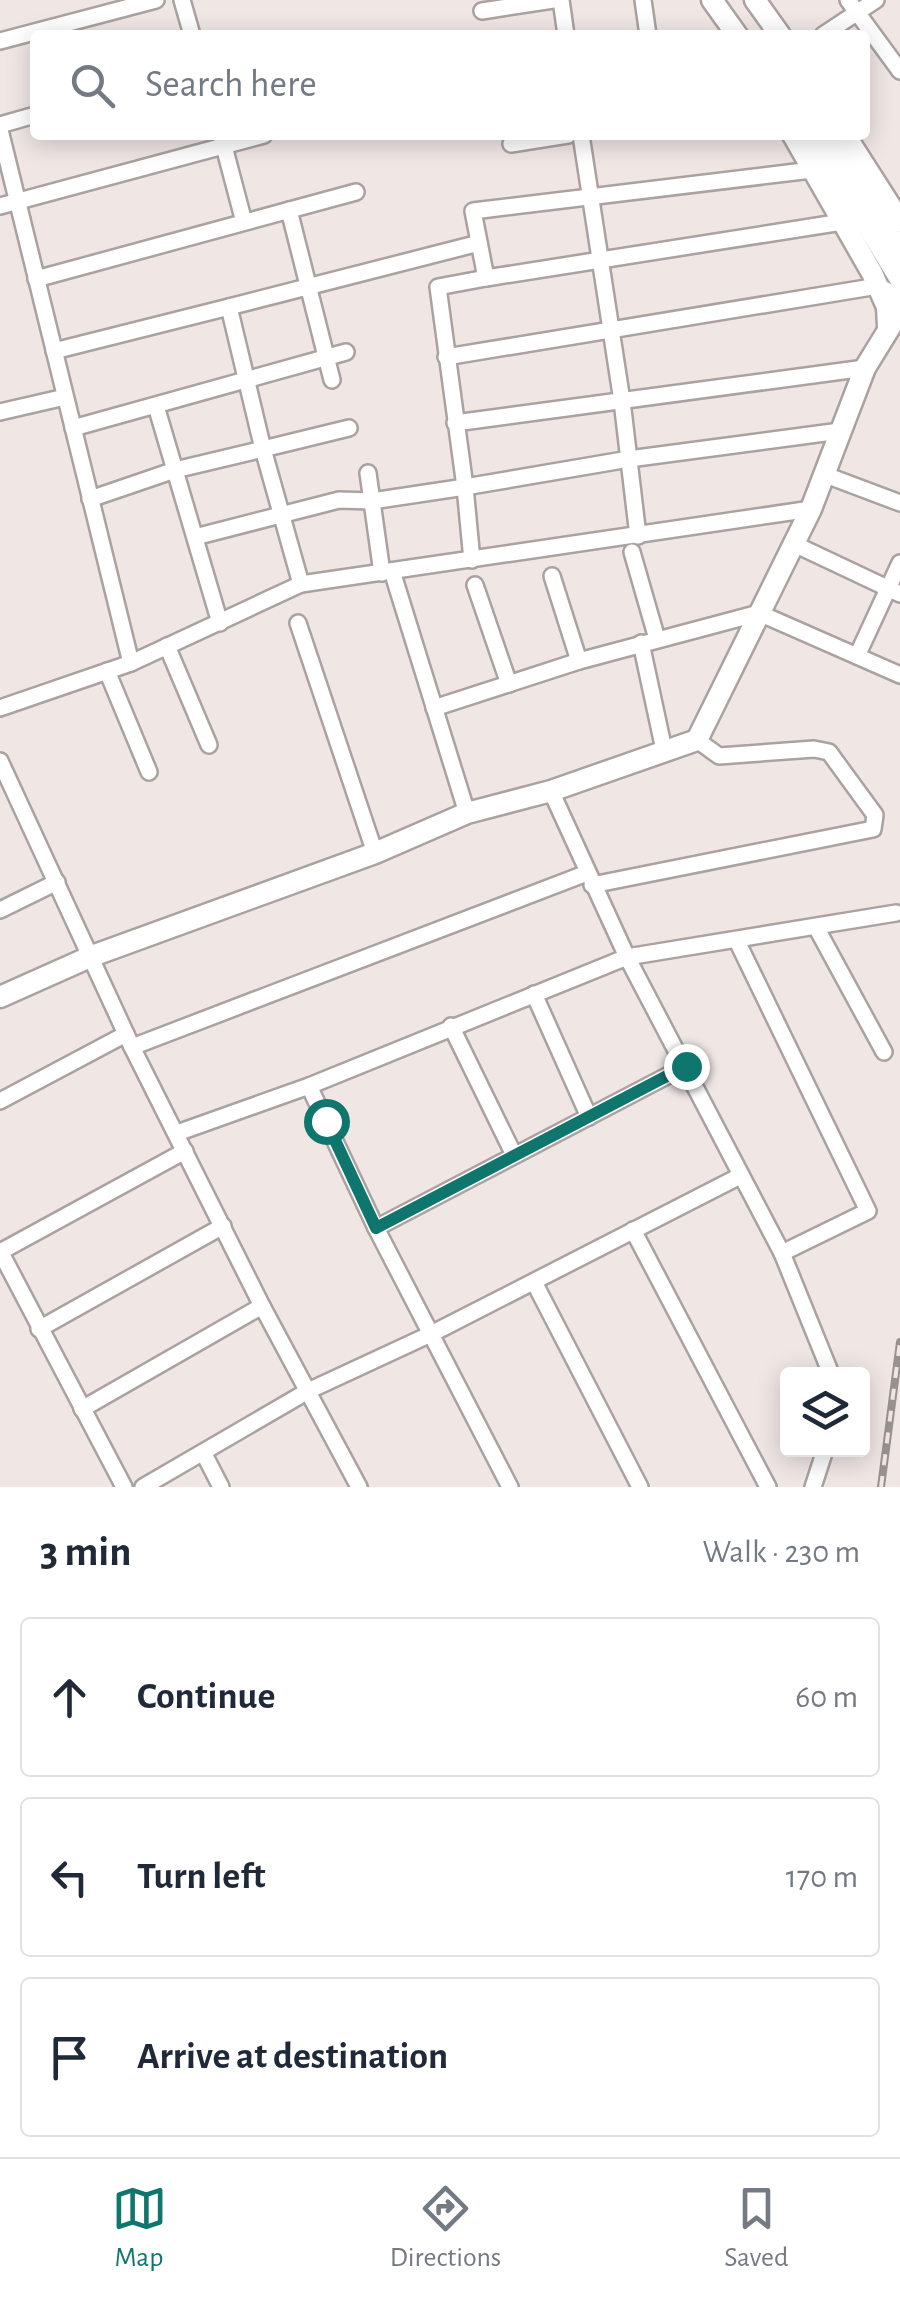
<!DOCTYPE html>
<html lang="en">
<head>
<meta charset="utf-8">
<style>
	body { margin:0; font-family:"Alegreya Sans",sans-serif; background:#f2f2f3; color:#1f2937 }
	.controls { position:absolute; right:30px; bottom:30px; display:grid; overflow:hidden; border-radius:10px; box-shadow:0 5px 25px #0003 }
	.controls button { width:90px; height:90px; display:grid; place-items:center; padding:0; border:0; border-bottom:2px solid #e0e1e3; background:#fff; color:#1f2937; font:50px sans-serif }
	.stop { position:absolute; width:30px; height:30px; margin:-22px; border:8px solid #0f766e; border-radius:50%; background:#fff }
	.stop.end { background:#0f766e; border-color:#fff; box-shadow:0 2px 10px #0008 }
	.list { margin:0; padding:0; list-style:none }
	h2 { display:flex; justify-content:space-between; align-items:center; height:130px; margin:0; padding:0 40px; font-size:42px }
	h2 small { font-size:32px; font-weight:400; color:#747a83 }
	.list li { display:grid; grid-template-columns:65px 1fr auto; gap:30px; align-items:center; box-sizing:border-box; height:160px; margin:0 20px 20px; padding:0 20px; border:2px solid #e0e1e3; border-radius:10px }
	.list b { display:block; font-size:38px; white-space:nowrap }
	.list em { font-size:32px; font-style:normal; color:#747a83 }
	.icon { flex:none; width:55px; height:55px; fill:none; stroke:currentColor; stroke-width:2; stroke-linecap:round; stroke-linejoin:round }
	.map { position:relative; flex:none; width:900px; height:1487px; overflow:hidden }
	.search { position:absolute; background:#fff; box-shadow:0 5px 25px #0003; left:30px; right:30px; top:30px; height:110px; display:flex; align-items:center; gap:25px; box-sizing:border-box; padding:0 35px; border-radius:10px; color:#747a83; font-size:38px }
	.sheet { height:670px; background:#fff }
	nav { display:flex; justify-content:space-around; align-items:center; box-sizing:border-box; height:140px; border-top:2px solid #e0e1e3; background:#fff; font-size:28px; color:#747a83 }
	nav a { display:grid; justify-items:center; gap:5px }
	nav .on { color:#0f766e }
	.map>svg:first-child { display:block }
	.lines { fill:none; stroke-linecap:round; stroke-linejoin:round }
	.minor-casing { stroke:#aaa2a0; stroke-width:20 }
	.tertiary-casing { stroke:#aaa2a0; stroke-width:25 }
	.minor { stroke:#fff; stroke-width:15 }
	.tertiary { stroke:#fff; stroke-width:20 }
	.rail-casing { stroke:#97918f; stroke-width:8 }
	.rail { stroke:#f0e7e5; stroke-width:4; stroke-dasharray:11; stroke-linecap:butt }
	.route { stroke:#0f766e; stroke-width:12 }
</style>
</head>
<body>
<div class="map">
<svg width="900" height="1487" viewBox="0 0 900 1487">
	<rect width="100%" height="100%" fill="#f0e7e5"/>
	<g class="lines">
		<g class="minor-casing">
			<g id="minor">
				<polyline points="182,0 192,35"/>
				<polyline points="561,0 566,35"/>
				<polyline points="643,0 648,35"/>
				<polyline points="848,0 900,71"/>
				<polyline points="482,11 553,0"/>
				<polyline points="823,35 876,0"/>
				<polyline points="0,41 156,0"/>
				<polyline points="0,125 35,115"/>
				<polyline points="0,130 131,663"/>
				<polyline points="221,135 244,222"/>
				<polyline points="581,135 622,401 638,536"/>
				<polyline points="511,144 568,135"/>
				<polyline points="0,206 264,135"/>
				<polyline points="289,210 332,380"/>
				<polyline points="486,278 842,222"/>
				<polyline points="36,279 356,192"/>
				<polyline points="54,351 229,307"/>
				<polyline points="446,357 878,286 900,297"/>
				<polyline points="156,406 220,623"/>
				<polyline points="0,412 65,397"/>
				<polyline points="455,423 865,368"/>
				<polyline points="73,428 346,352"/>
				<polyline points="349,428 263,449 229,307 479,243"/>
				<polyline points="368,473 382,573"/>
				<polyline points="823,474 900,503"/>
				<polyline points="90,499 175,470 263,449 301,584"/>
				<polyline points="195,537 339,500 372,501 465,487 438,287 486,278 473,211 812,170"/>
				<polyline points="792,543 900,594"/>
				<polyline points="632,552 657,639"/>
				<polyline points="472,560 465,487 629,459 840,431"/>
				<polyline points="392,571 467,813"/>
				<polyline points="552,576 579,661"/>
				<polyline points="475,585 509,684"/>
				<polyline points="298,623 375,853"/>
				<polyline points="641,643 664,750"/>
				<polyline points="167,646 209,745"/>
				<polyline points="857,656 900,563"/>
				<polyline points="107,671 149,772"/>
				<polyline points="0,708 131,663 301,584 811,509"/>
				<polyline points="434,708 579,661 759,613 900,675"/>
				<polyline points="0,761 132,1047 262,1306 359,1487"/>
				<polyline points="551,791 627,957 782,1253 831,1374"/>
				<polyline points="592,885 873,829 875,815 829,752 814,749 719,756 697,740"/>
				<polyline points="0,910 57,882"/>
				<polyline points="816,927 884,1052"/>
				<polyline points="737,941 868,1211 782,1253"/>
				<polyline points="534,994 589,1117"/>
				<polyline points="451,1026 514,1155"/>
				<polyline points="132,1047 587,873"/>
				<polyline points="309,1086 376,1228 510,1487"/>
				<polyline points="0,1101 126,1034"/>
				<polyline points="177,1133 309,1086 627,957 896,913"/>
				<polyline points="376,1228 686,1066"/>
				<polyline points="633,1230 768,1487"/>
				<polyline points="0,1251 124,1487"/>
				<polyline points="0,1252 185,1151"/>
				<polyline points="534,1282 640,1487"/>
				<polyline points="39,1329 223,1226"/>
				<polyline points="82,1409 262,1306"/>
				<polyline points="204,1454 221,1487"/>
				<polyline points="143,1487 308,1391 433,1333 740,1176"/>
				<polyline points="813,1487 825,1450"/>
			</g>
		</g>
		<g class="tertiary-casing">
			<g id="tertiary">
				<polyline points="712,0 737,35"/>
				<polyline points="755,0 780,35"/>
				<polyline points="793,135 872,273 887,307 888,327"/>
				<polyline points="812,135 900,279"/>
				<polyline points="829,135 900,251"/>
				<polyline points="845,135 900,221"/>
				<polyline points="0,997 92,956 375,853 467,813 551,791 697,740 811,509 865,368 900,311"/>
			</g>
		</g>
		<use href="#minor" class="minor"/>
		<use href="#tertiary" class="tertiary"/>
		<g class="rail-casing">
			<polyline id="rail" points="881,1487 900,1342"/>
		</g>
		<use href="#rail" class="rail"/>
	</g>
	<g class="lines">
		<polyline class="route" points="326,1121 376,1228 686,1066"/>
	</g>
</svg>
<div class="controls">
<button><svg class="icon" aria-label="layers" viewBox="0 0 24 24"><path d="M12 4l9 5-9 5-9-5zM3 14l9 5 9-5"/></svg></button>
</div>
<div class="stop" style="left:326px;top:1121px"></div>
<div class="stop end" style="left:686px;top:1066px"></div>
<div class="search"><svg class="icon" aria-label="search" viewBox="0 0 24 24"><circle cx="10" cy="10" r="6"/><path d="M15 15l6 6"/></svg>Search here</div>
</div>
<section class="sheet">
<h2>3 min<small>Walk · 230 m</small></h2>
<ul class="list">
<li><svg class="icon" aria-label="ahead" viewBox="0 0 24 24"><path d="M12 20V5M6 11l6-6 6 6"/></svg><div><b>Continue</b></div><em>60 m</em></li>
<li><svg class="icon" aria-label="left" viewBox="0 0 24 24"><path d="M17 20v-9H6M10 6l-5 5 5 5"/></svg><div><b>Turn left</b></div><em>170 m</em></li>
<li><svg class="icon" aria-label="arrive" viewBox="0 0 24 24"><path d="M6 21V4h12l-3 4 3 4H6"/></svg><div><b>Arrive at destination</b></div></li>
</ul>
</section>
<nav>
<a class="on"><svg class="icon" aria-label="map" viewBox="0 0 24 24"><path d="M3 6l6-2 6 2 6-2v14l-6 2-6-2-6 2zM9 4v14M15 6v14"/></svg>Map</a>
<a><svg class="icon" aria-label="directions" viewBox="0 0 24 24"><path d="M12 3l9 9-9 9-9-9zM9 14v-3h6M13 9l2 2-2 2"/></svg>Directions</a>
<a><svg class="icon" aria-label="saved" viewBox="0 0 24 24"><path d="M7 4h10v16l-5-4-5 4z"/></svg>Saved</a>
</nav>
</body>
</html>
